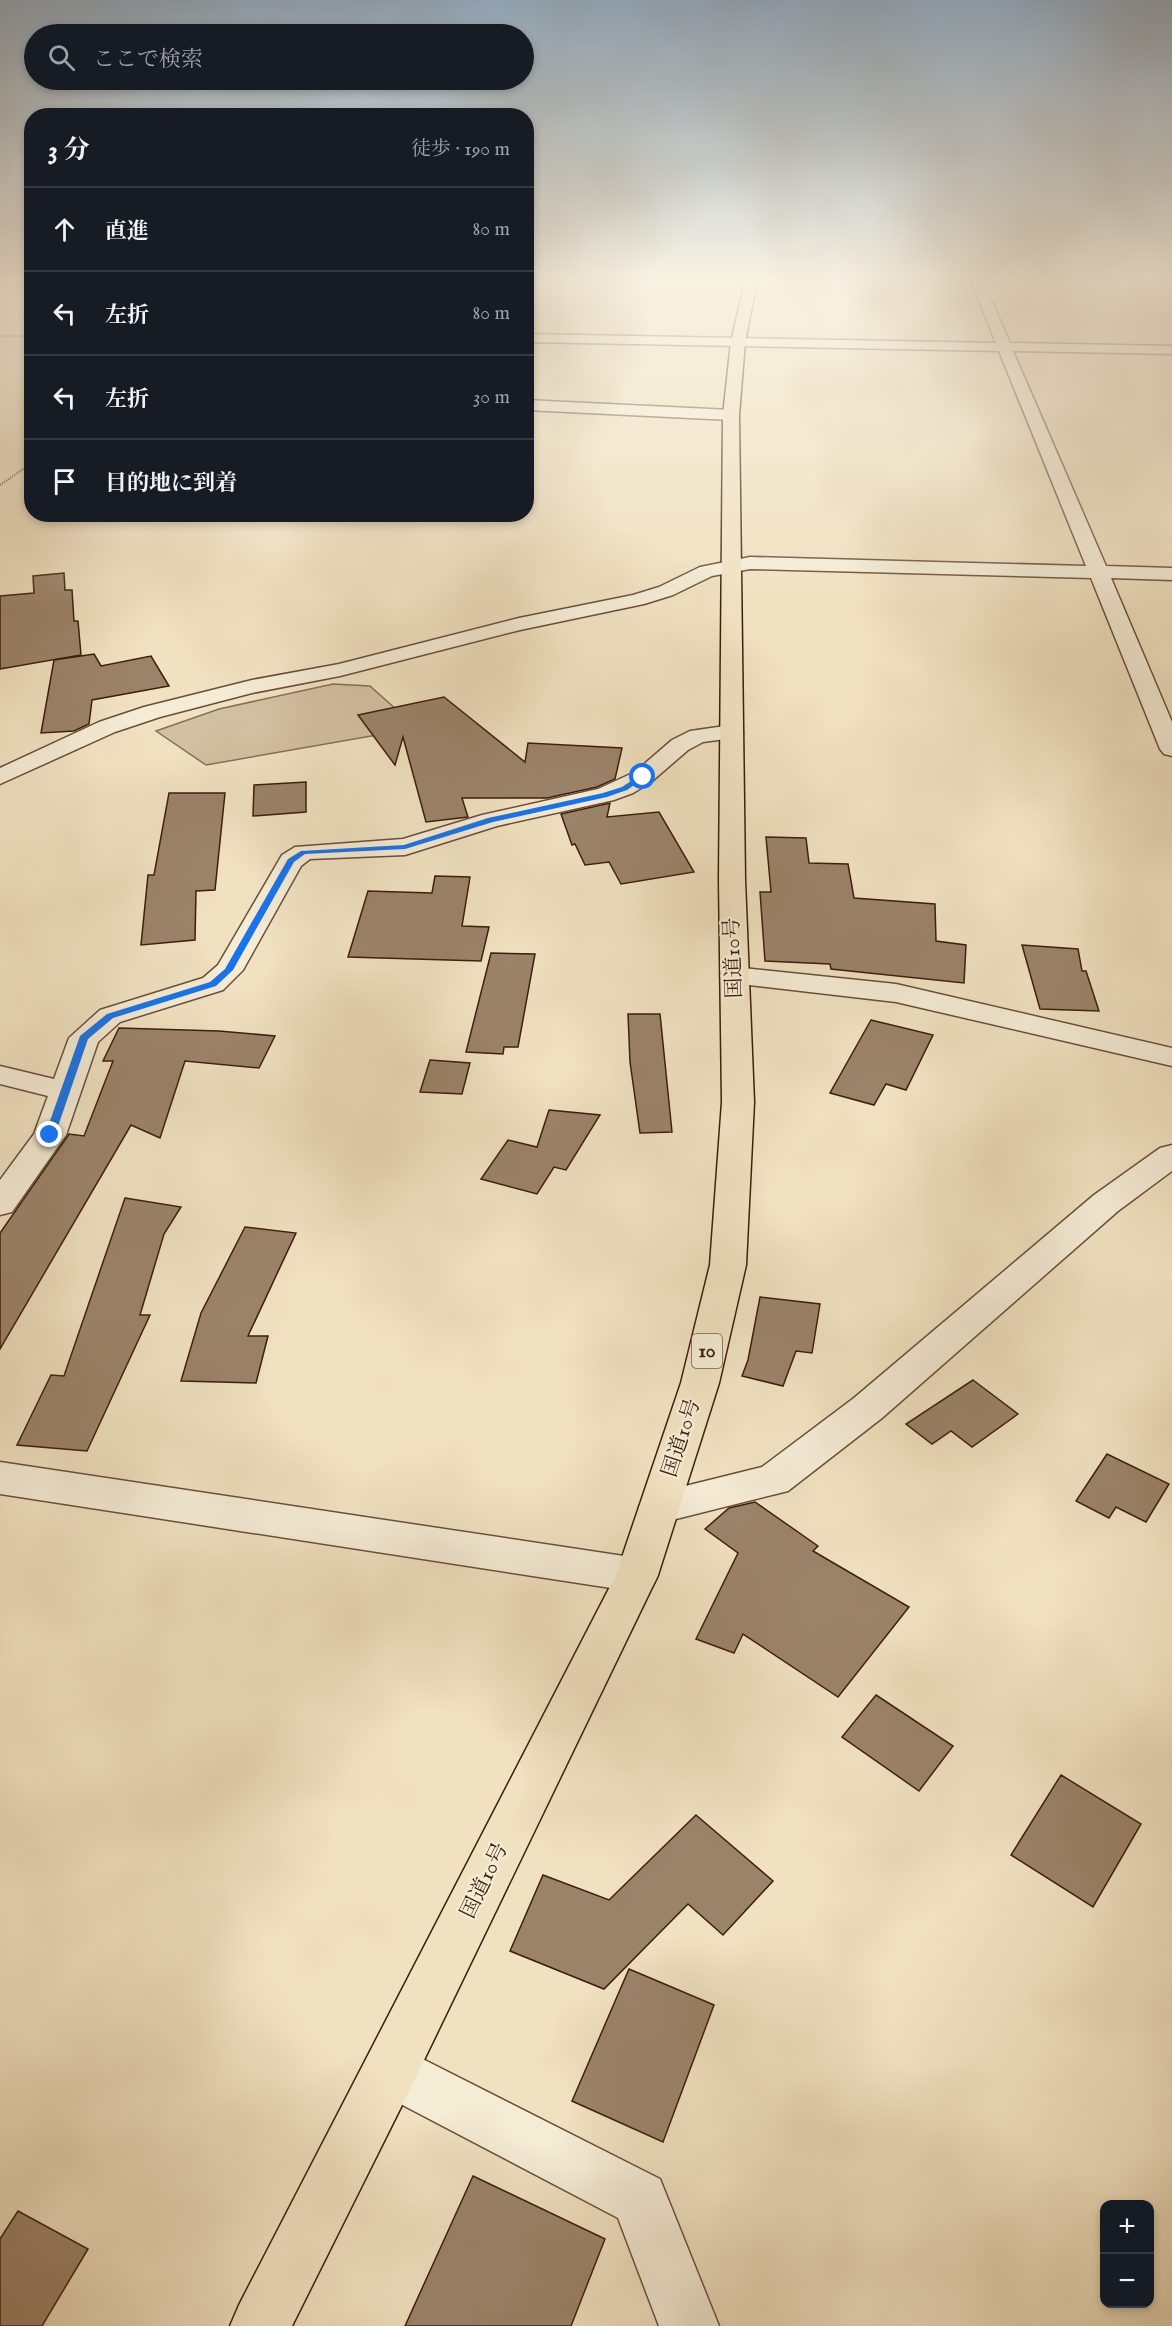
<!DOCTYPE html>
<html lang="ja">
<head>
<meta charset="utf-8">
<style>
	body { margin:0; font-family:"IM FELL English","Noto Serif JP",serif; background:#20242c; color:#f1f3f6 }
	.controls { position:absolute; right:18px; bottom:18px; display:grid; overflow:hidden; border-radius:12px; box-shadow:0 3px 9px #0003 }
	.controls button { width:54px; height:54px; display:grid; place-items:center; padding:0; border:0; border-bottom:2px solid #363941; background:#171b24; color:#f1f3f6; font:30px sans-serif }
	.stop { position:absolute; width:18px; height:18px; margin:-14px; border:4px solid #1a73e8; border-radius:50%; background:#fff }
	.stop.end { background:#1a73e8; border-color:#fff; box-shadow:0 2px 6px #0008 }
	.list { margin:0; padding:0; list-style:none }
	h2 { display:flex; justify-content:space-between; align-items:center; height:78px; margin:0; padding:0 24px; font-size:26px }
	h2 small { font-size:20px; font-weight:400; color:#9ea1a6 }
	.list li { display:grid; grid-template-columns:39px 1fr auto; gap:18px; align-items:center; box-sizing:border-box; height:84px; padding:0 24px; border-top:2px solid #363941 }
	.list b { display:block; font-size:22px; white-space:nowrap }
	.list em { font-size:20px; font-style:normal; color:#9ea1a6 }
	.icon { flex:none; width:33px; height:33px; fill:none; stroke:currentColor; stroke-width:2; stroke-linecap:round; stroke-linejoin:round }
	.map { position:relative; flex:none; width:1172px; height:2326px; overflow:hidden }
	.search { position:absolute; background:#171b24; box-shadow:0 3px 9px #0003; left:24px; top:24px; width:510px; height:66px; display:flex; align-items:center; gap:15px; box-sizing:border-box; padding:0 21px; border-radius:33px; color:#9ea1a6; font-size:22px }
	.panel { position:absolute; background:#171b24; box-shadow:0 3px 9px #0003; left:24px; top:108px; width:510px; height:414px; border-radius:24px }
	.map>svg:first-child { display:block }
	.green { fill:#d2c0a2; stroke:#886e58; stroke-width:1.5 }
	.building { fill:#9b836a; stroke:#3e1d0d; stroke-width:1.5 }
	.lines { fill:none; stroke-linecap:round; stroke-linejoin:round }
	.street-casing { stroke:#6a4e3a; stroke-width:3 }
	.highway-casing { stroke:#3e1d0d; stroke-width:3 }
	.path-far1 { stroke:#3e1d0d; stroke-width:1.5; stroke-dasharray:1 1.5; stroke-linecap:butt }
	.path { stroke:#3e1d0d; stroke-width:2; stroke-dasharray:1 1.5; stroke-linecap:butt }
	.street { fill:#f5ecd6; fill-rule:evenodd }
	.highway { fill:#f0e1c0; fill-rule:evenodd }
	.route { fill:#1a73e8 }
	.labels { text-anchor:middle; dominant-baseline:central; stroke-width:4.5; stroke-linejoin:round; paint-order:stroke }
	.shield { fill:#f5ecd6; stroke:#755b49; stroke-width:1.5 }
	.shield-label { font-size:20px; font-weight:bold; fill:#3e1d0d }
	.street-label { font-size:21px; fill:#3e1d0d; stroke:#f5ecd6 }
</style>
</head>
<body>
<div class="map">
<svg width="1172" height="2326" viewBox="0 0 1172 2326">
	<rect width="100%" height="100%" fill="#f0e1c0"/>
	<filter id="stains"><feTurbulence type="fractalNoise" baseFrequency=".00333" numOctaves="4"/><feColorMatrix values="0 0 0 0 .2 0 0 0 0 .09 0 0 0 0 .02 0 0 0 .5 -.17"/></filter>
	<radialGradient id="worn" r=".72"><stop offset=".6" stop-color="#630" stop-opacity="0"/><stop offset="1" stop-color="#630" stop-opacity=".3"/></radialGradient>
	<polygon class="green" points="333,684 370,686 417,728 206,765 156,731 219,709"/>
	<g class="building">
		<polygon points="64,573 65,590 72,590 74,621 78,621 81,655 0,669 0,596 34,593 33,576"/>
		<polygon points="94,654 101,666 151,656 169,686 92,700 89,724 74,731 41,733 54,660"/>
		<polygon points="444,697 525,762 528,743 622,748 615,779 597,787 547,798 462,798 468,817 426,822 403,737 395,765 358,715"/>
		<polygon points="306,782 306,812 253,816 254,785"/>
		<polygon points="169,793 225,793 215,890 196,891 195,940 141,945 148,875 154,875"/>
		<polygon points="610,803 607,817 659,812 694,872 621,884 609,862 585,865 575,844 572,845 561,814"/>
		<polygon points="766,837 806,838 809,863 848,864 854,898 935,904 936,941 966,945 964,983 831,969 830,964 765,961 760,892 771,892"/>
		<polygon points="435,876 470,877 462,926 489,927 481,961 348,957 368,891 432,893"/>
		<polygon points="1022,945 1078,949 1082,971 1086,971 1099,1011 1040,1009"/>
		<polygon points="491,953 535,954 518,1047 504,1047 503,1054 466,1052"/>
		<polygon points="628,1014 660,1014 672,1132 640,1133 630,1062"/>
		<polygon points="871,1020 933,1035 906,1090 886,1084 874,1105 830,1093"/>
		<polygon points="119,1028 219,1031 275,1036 259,1068 185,1061 160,1138 131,1125 0,1349 0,1233 69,1134 84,1136 113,1061 103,1061"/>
		<polygon points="430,1060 470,1063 462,1094 420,1092"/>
		<polygon points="549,1110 600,1115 566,1170 554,1167 537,1194 481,1179 508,1140 537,1147"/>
		<polygon points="125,1198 181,1207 164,1234 140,1315 150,1315 87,1451 17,1445 51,1375 64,1376"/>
		<polygon points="245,1227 296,1233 248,1336 268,1336 256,1383 181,1381 201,1313"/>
		<polygon points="760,1297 820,1304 812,1353 796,1351 783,1386 742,1376 748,1360"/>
		<polygon points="973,1380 1018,1414 972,1447 951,1431 932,1444 906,1424"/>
		<polygon points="1107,1454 1169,1484 1146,1522 1116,1507 1109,1518 1076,1501"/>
		<polygon points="755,1502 818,1546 813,1551 909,1607 838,1697 743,1634 734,1653 696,1639 738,1553 705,1529 729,1508"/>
		<polygon points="876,1695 953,1746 919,1791 842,1737"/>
		<polygon points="1061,1775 1141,1824 1093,1907 1011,1855"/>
		<polygon points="696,1815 773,1881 723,1935 688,1904 604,1989 510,1951 543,1875 609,1900"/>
		<polygon points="629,1969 714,2005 663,2142 572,2101"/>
		<polygon points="473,2176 605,2239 571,2326 405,2326"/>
		<polygon points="18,2211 88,2249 42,2326 0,2326 0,2239"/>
	</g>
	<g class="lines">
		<g class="street-casing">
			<g id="street">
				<polygon points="971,281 983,281 1010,343 1172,346 1172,354 1013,351 1106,566 1172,568 1172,580 1111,578 1172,722 1172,756 1164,754 1160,749 1091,578 750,569 712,576 673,595 644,604 520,630 340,676 252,693 160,717 115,732 0,784 0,768 99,722 144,707 252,680 339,664 519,618 633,595 659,587 700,567 750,557 1086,566 999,351 526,342 526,334 996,343"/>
				<polygon points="526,400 731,410 739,415 731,420 526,410"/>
				<polygon points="732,725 740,727 743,732 740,737 703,742 688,750 651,782 633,793 614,800 497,826 405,855 310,859 301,866 243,970 223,990 120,1022 98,1042 66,1135 12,1212 0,1215 0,1180 34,1134 48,1096 0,1084 0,1066 54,1079 69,1038 100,1010 203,978 218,965 282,855 295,847 403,839 482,815 598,789 635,772 672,740 690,731"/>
				<polygon points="734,967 896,984 1172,1048 1172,1066 896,1002 724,982 720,976 724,970"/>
				<polygon points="1172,1145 1172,1171 1118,1211 882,1418 788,1491 660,1523 645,1518 639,1507 645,1496 762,1467 854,1398 1094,1195 1160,1148"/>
				<polygon points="0,1462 637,1558 652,1563 658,1575 652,1587 637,1592 0,1494"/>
				<polygon points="391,2043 660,2179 719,2326 659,2326 618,2218 372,2089 364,2070 372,2051"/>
			</g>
		</g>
		<g class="highway-casing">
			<polygon id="highway" points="745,281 757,281 745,342 739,415 745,880 754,1102 746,1265 719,1383 658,1575 410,2089 292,2326 230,2326 239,2305 616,1575 681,1383 710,1265 722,1102 719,880 723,415 731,342"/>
		</g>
		<polyline class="path-far1" points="0,336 32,336"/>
		<polyline class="path" points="0,485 32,463"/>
		<use href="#street" class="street"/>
		<use href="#highway" class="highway"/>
	</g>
	<linearGradient id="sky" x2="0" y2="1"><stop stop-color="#93abc0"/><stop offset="0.46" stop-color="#f8f2e3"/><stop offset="1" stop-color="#f8f2e3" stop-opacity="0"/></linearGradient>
	<rect width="1172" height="607" fill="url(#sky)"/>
	<polygon class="route" points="640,775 646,777 627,790 607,797 493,822 405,849 305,854 294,862 233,970 216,986 113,1018 88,1039 55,1135 50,1138 45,1135 80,1036 107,1014 210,982 225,969 288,859 301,851 404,845 488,818 603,793 622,787"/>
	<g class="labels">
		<rect class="shield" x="692" y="1334" width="30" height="34" rx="4.5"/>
		<g class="shield-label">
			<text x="707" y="1351">10</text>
		</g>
		<g class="street-label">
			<text transform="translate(734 958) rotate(-92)">国道10号</text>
			<text transform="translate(682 1438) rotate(-72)">国道10号</text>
			<text transform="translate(485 1881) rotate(-64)">国道10号</text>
		</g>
	</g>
	<rect width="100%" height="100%" filter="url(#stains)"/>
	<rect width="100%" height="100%" fill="url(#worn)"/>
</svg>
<div class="controls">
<button>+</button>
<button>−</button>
</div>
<div class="stop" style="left:643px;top:777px"></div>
<div class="stop end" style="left:50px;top:1135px"></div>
<div class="search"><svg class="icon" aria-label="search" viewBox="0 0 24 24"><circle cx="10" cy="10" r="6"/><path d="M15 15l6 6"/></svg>ここで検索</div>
<section class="panel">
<h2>3 分<small>徒歩 · 190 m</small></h2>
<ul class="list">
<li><svg class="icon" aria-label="ahead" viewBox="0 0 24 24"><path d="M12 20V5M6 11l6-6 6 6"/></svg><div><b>直進</b></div><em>80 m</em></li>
<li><svg class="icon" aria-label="left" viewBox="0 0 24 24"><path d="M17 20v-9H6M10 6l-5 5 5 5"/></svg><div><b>左折</b></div><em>80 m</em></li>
<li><svg class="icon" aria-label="left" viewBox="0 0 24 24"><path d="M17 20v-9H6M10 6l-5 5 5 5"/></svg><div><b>左折</b></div><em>30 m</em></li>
<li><svg class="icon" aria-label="arrive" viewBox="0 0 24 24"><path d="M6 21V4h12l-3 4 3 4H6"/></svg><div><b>目的地に到着</b></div></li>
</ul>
</section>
</div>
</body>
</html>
